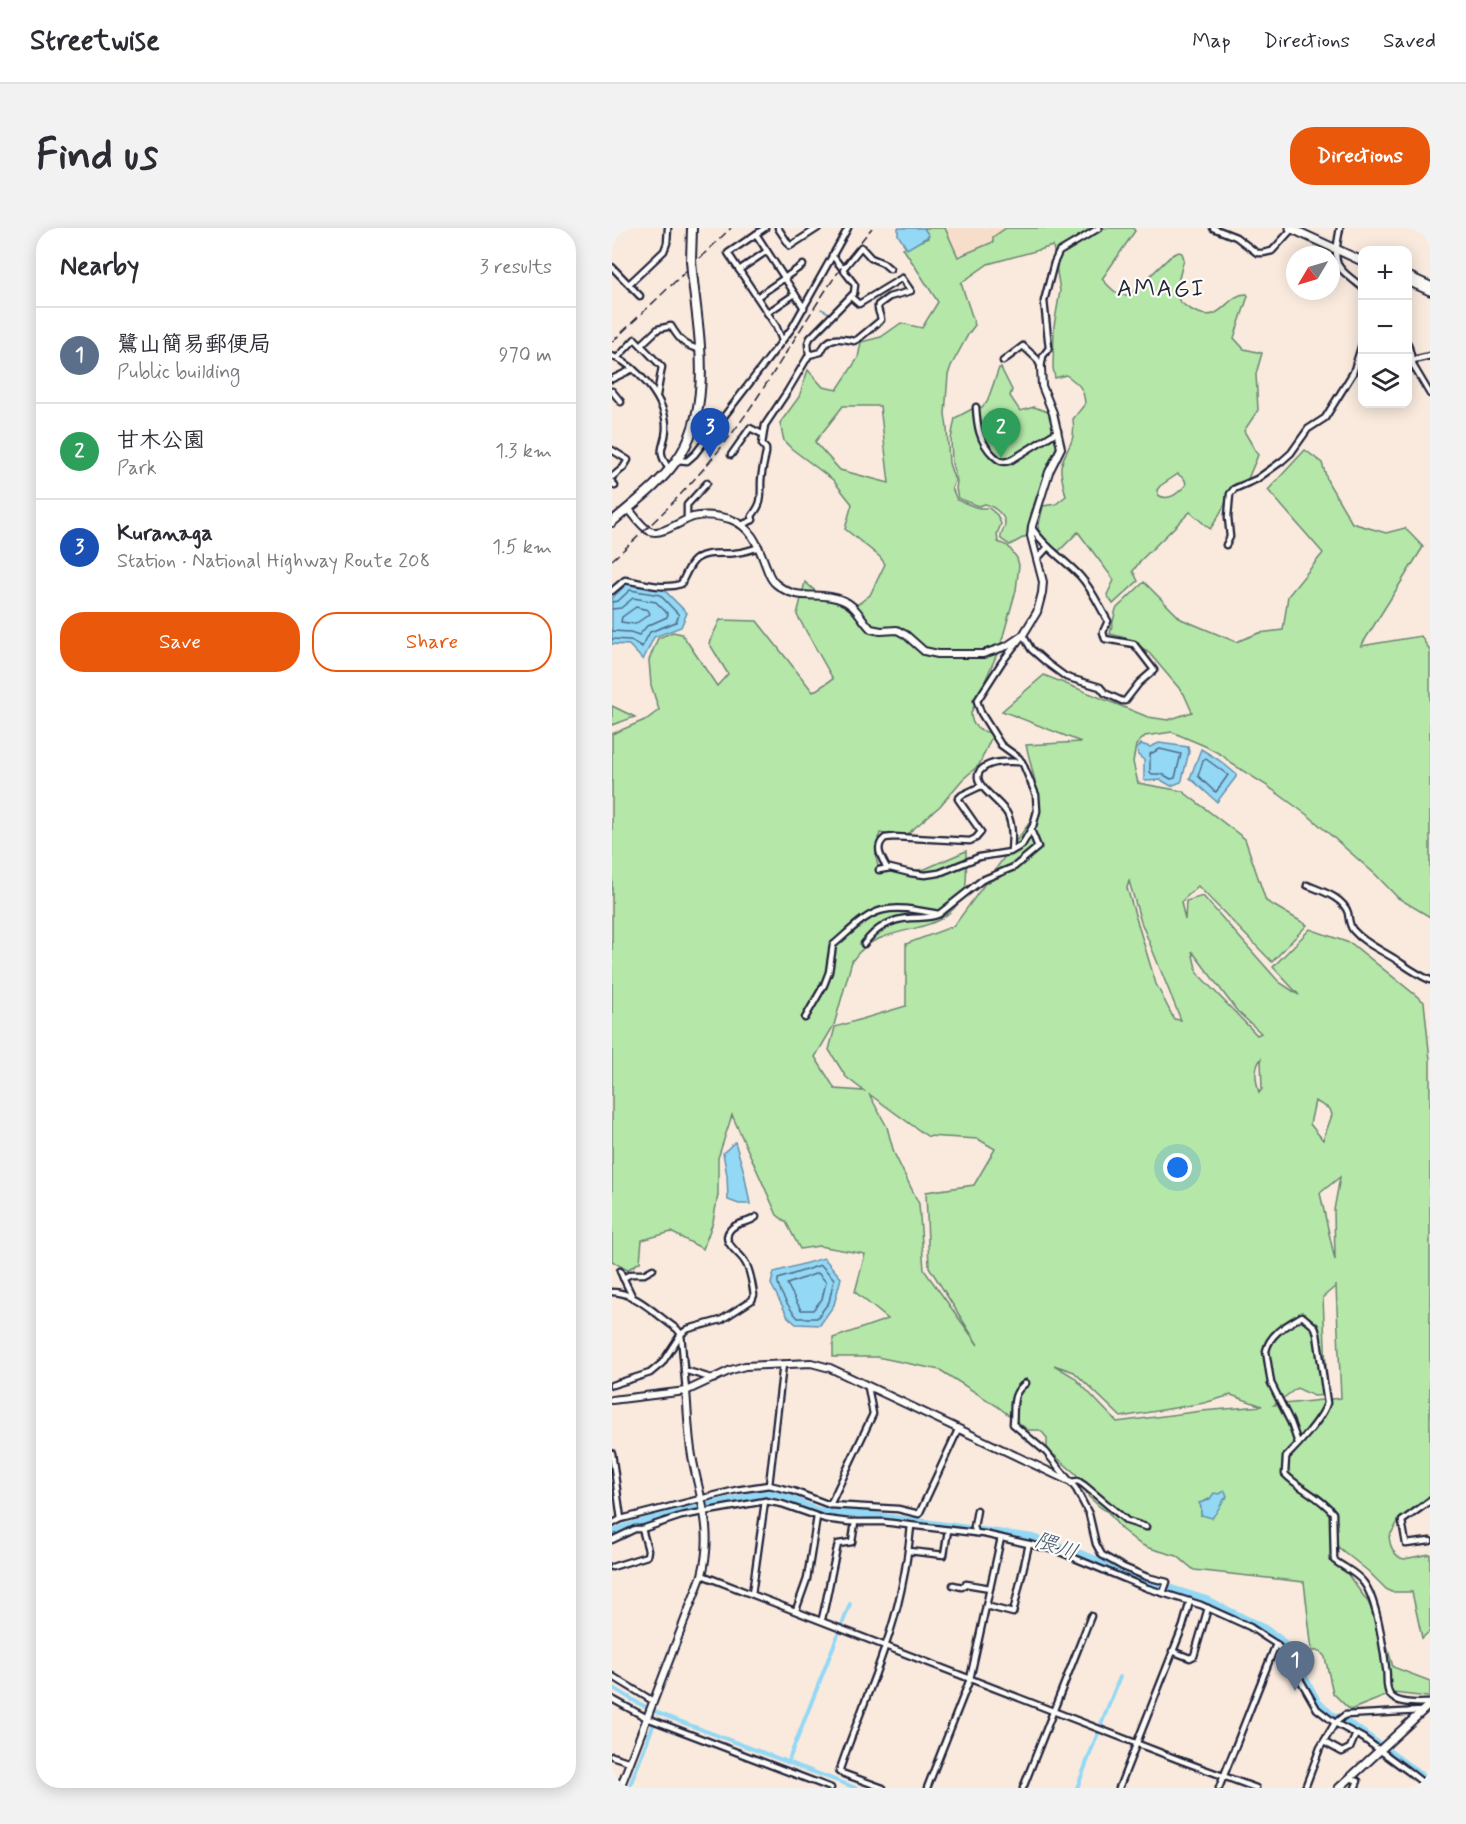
<!DOCTYPE html>
<html lang="en">
<head>
<meta charset="utf-8">
<style>
	body { margin:0; font-family:Mynerve,"Klee One",sans-serif; background:#f2f2f3; color:#2b2b33 }
	.controls { position:absolute; right:18px; top:18px; display:grid; overflow:hidden; border-radius:12px; box-shadow:0 3px 15px #0003 }
	.controls button { width:54px; height:54px; display:grid; place-items:center; padding:0; border:0; border-bottom:2px solid #e1e1e2; background:#fff; color:#2b2b33; font:30px sans-serif }
	.compass { position:absolute; left:674px; top:18px; width:54px; height:54px; border-radius:50%; background:#fff; box-shadow:0 3px 15px #0003; rotate:232deg }
	.you { position:absolute; left:566px; top:940px; width:21px; height:21px; margin:-15px; border:4px solid #fff; border-radius:50%; background:#1a73e8; box-shadow:0 0 0 9px #1a73e833 }
	.badge { display:grid; place-items:center; width:39px; height:39px; border-radius:50%; background:#ea580c; color:#fff; font-size:20px; font-weight:700 }
	.pin { position:absolute; translate:-50% -50px; filter:drop-shadow(0 2px 3px #0008) }
	.pin::after { content:''; position:absolute; top:32px; width:21px; height:18px; background:inherit; clip-path:polygon(0 0,100% 0,50% 100%) }
	.list { margin:0; padding:0; list-style:none }
	h2 { display:flex; justify-content:space-between; align-items:center; height:78px; margin:0; padding:0 24px; font-size:26px }
	h2 small { font-size:20px; font-weight:400; color:#7c7c81 }
	.list li { display:grid; grid-template-columns:39px 1fr auto; gap:18px; align-items:center; box-sizing:border-box; height:96px; padding:0 24px; border-top:2px solid #e1e1e2 }
	.list b { display:block; font-size:22px; white-space:nowrap }
	.list p { margin:0; font-size:20px; white-space:nowrap; color:#7c7c81 }
	.list em { font-size:20px; font-style:normal; color:#7c7c81 }
	.actions { display:flex; gap:12px; padding:18px 24px }
	.actions a { flex:1; padding:14px 0; border:2px solid #ea580c; border-radius:24px; text-align:center; font-size:21px; color:#ea580c }
	.actions .main { background:#ea580c; color:#fff }
	.icon { flex:none; width:33px; height:33px; fill:none; stroke:currentColor; stroke-width:2; stroke-linecap:round; stroke-linejoin:round }
	.map { position:relative; flex:none; width:818px; height:1560px; overflow:hidden; border-radius:24px }
	header { display:flex; align-items:center; gap:36px; box-sizing:border-box; height:84px; padding:0 30px; background:#fff; border-bottom:2px solid #e1e1e2 }
	header strong { font-size:28px }
	nav { display:flex; gap:33px; margin-inline-start:auto; font-size:21px }
	.intro { display:flex; align-items:center; justify-content:space-between; box-sizing:border-box; height:144px; padding:0 36px }
	h1 { margin:0; font-size:42px }
	.button { padding:15px 27px; border-radius:24px; background:#ea580c; color:#fff; font-size:21px; font-weight:700 }
	main { display:flex; gap:36px; padding:0 36px }
	aside { flex:1; background:#fff; border-radius:24px; box-shadow:0 3px 15px #0003 }
	.map>svg:first-child { display:block }
	.built { fill:#f7decb }
	.green { fill:#b4e7a8; stroke:#6b8472; stroke-width:1.5; fill-rule:evenodd }
	.water { fill:#93d8f5; stroke:#668fab; stroke-width:1.5 }
	.lines { fill:none; stroke-linecap:round; stroke-linejoin:round }
	.shore { stroke:#4f6b85; stroke-width:1.5 }
	.stream { stroke:#668fab; stroke-width:1.5 }
	.canal { stroke:#93d8f5; stroke-width:4 }
	.river { stroke:#93d8f5; stroke-width:7 }
	.street-casing { stroke:#22223b; stroke-width:9 }
	.secondary-casing { stroke:#22223b; stroke-width:10 }
	.primary-casing { stroke:#22223b; stroke-width:11 }
	.highway-casing { stroke:#22223b; stroke-width:12 }
	.street { stroke:#fdfcf7; stroke-width:4.5 }
	.secondary { stroke:#fdfcf7; stroke-width:6 }
	.primary { stroke:#fdfcf7; stroke-width:7 }
	.highway { stroke:#fdfcf7; stroke-width:8 }
	.rail { stroke:#22223b; stroke-width:1.5; stroke-dasharray:9 4.5; stroke-linecap:butt }
	.highway-bridge-casing { stroke:#22223b; stroke-width:12; stroke-linecap:butt }
	.highway-bridge { stroke:#fdfcf7; stroke-width:8 }
	.labels { text-anchor:middle; dominant-baseline:central; stroke-width:4.5; stroke-linejoin:round; paint-order:stroke }
	.water-label { font-size:22px; font-style:italic; fill:#445973; stroke:#fdfcf7 }
	.quarter-label { font-size:24px; letter-spacing:1.5px; fill:#22223b; stroke:#fdfcf7 }
</style>
</head>
<body>
<header>
<strong>Streetwise</strong>
<nav><a>Map</a><a>Directions</a><a>Saved</a></nav>
</header>
<div class="intro"><h1>Find us</h1><a class="button">Directions</a></div>
<main>
<aside>
<h2>Nearby<small>3 results</small></h2>
<ul class="list">
<li><span class="badge" style="background:#5c6f8a">1</span><div><b>鷺山簡易郵便局</b><p>Public building</p></div><em>970 m</em></li>
<li><span class="badge" style="background:#2e9e5b">2</span><div><b>甘木公園</b><p>Park</p></div><em>1.3 km</em></li>
<li><span class="badge" style="background:#1a4fb4">3</span><div><b>Kuranaga</b><p>Station · National Highway Route 208</p></div><em>1.5 km</em></li>
</ul>
<div class="actions"><a class="main">Save</a><a>Share</a></div>
</aside>
<div class="map">
<svg width="818" height="1560" viewBox="0 0 818 1560">
	<rect width="100%" height="100%" fill="#f9eadd"/>
	<filter id="ink" filterUnits="userSpaceOnUse"><feTurbulence type="fractalNoise" baseFrequency=".0167" numOctaves="2"/><feDisplacementMap in="SourceGraphic" scale="12" xChannelSelector="R" yChannelSelector="G"/><feConvolveMatrix kernelMatrix="1 2 1 2 8 2 1 2 1" color-interpolation-filters="sRGB"/></filter>
	<g filter="url(#ink)">
		<polygon class="built" points="333,0 394,0 381,9 382,14 346,30"/>
		<g class="green">
			<path d="M312 0H333L346 29 381 14V9L394 0H521L523 3 490 51C499 60 505 70 519 66L560 27 567 24 570 25 572 31 563 66C566 73 572 78 580 82 611 99 613 65 635 66L636 68 622 110 632 121 650 125 644 146 646 182 632 203 646 227 635 253 624 255C615 270 609 287 598 301L578 284 529 332 521 343 526 353 501 376 495 367 502 352 466 304 447 323 435 315 426 301 431 278 444 276 454 268C452 259 448 247 449 238 454 217 464 219 461 191L473 176C472 160 467 156 454 147L443 150 441 140 442 98 448 63 441 18 376 36 349 55 363 97 357 105 339 138 336 147 333 186 335 200 337 235 343 253 340 260 345 272C358 276 362 281 377 280L385 287 389 296 385 306 386 314 396 318 405 330 407 337 404 362 388 419 359 485C359 500 368 502 381 506L367 537 350 552 328 578 292 609 268 605C264 618 262 625 266 638L287 645 313 641 354 623C354 633 356 656 352 665 335 702 301 697 269 710 257 714 247 723 240 733L222 797 203 829 223 861 252 863 234 849 217 822 223 799 294 778V716L342 698 418 594 427 569 414 517 469 514 390 483 432 447 536 489 556 492 580 484 572 466 538 426 521 412 498 406 504 381 532 354 569 391 624 414 647 405 671 402 676 368 711 325 656 262 693 222 710 235 716 254 740 295 774 305 793 300 811 319 749 418 809 408 818 423V689L786 670 764 647 698 589 654 557 620 536 610 527 593 518 560 504 533 508 524 517 521 534 526 555 570 563 633 611 654 673 695 697 660 734 586 658 569 674 573 692 574 673 591 668 667 754 687 767 661 739 698 701 740 716 812 774 818 832V1267L787 1292 777 1309C778 1318 782 1329 792 1331L818 1326V1403L810 1410 800 1364H779L774 1361 756 1343 726 1319 723 1329 756 1374 772 1408 781 1439 818 1453V1468L816 1469 781 1465 738 1482 721 1465 713 1429 708 1423H700L692 1354 582 1342 565 1328 537 1320 528 1316 509 1301 496 1284 488 1279 477 1269 464 1246 435 1221V1210L431 1205 427 1202H416L385 1178 328 1142 265 1129H221V1110L276 1091 243 1064 253 1026 207 1018 188 1021 174 994 165 987 120 887 106 930V967L101 994 91 1021 59 1004 30 1012 28 1034 15 1042 0 1033V506L35 491 47 482 39 457 37 432 46 410 61 404 70 406 105 458 116 446 97 415 108 392 145 393 201 464 221 451 185 387 193 354 208 367 246 376 258 367 273 336 268 329 233 301 240 276 221 252 180 221 172 213 168 195 187 169 196 142 211 159 225 162 246 130 249 114 269 109 289 95 310 100 326 74 291 20 316 10ZM231 178H268L277 255 228 242 203 214ZM566 246 573 252 574 257C566 265 557 274 546 267L545 262 548 258ZM517 653 529 694 569 792 562 791 544 756 515 660ZM580 723 625 783 649 805 645 807 585 745ZM649 831 650 861 647 865C644 853 641 841 649 831ZM257 866 315 908 366 911 383 921 362 957 314 964 317 1039 366 1117 312 1042 307 976 282 925 275 899ZM703 873 718 881 720 887 711 912 698 896ZM728 949 722 982 723 1032 708 965ZM724 1058 729 1170 662 1177 685 1160 702 1168 715 1167 711 1069ZM442 1137 462 1144 509 1189 592 1175 619 1167 650 1178 590 1183 505 1194 462 1149ZM607 1266 614 1270 589 1287V1275Z"/>
			<path d="M387 140H389L400 162 398 168 408 183 422 179 436 184 445 217 425 267 419 285 416 307 398 317 389 311C388 305 392 303 393 297 394 287 381 278 373 276L367 278 346 270 344 261 345 253 340 235 339 211 343 190 360 181 370 179 375 174Z"/>
			<polygon points="0,478 23,489 0,497"/>
		</g>
		<g class="water">
			<polygon points="286,0 312,0 317,8 295,21 286,7"/>
			<polygon points="16,355 51,361 75,385 69,399 42,409 31,432 17,417 0,416 0,370"/>
			<polygon points="547,515 576,519 577,524 570,552 569,554 559,558 549,552 534,553 532,552 532,532 526,527 525,521 529,516 538,519"/>
			<polygon points="589,521 607,532 624,546 624,549 605,574 578,550"/>
			<polygon points="123,914 132,944 138,976 127,976 116,972 115,947 111,925"/>
			<polygon points="212,1030 229,1050 222,1077 208,1097 184,1096 176,1089 159,1056 162,1044"/>
			<path d="M613 1263 615 1268C607 1277 608 1281 600 1290L589 1287V1279L587 1275 597 1272 602 1265 607 1266Z"/>
		</g>
		<g class="lines">
			<g class="shore">
				<polyline points="0,374 6,373 18,362 48,367 67,387 64,394 38,404 30,419 18,412 0,411"/>
				<polygon points="24,379 36,382 38,386 23,396 9,394 10,389"/>
				<polyline points="0,381 9,380 21,370 44,374 56,386 55,389 35,398 27,407 18,404 0,403"/>
				<polygon points="548,521 569,526 563,550 559,551 550,546 540,546 538,544 538,526"/>
				<polygon points="594,531 616,547 604,564 602,563 586,548 591,533"/>
				<path d="M209 1037 222 1051 217 1074 205 1090H186C179 1083 164 1060 166 1051Z"/>
				<polygon points="206,1045 214,1054 210,1071 201,1082 189,1082 175,1056"/>
			</g>
			<g class="stream">
				<polyline points="817,0 818,0"/>
				<polyline points="209,81 219,86"/>
			</g>
			<g class="canal">
				<polyline points="0,1459 26,1475 46,1485 244,1560"/>
				<polyline points="488,1499 508,1449"/>
				<polyline points="176,1534 238,1376"/>
				<polyline points="17,1560 42,1495"/>
				<polyline points="465,1560 487,1502"/>
			</g>
			<polyline class="river" points="0,1306 13,1299 64,1284 153,1265 170,1267 204,1282 222,1285 251,1286 419,1309 473,1327 529,1351 593,1371 652,1400 668,1411 677,1421 706,1474 719,1486 743,1499 810,1548 818,1557"/>
			<g class="street-casing">
				<g id="street">
					<polyline points="166,0 178,18 206,0"/>
					<polyline points="601,0 624,9 645,25 651,25 660,23 680,1"/>
					<path d="M728 0C721 38 721 36 750 59"/>
					<polyline points="144,6 153,0"/>
					<polyline points="0,39 28,68"/>
					<polyline points="231,41 249,19 259,30 271,35 278,41"/>
					<polyline points="127,42 155,23"/>
					<polyline points="17,56 52,23 55,15 56,0"/>
					<polyline points="145,69 191,37"/>
					<polyline points="155,85 183,66"/>
					<polyline points="170,112 164,98 116,25 144,6 192,80"/>
					<polyline points="796,116 802,139 818,166"/>
					<path d="M29 117 46 101 59 98C67 111 72 118 87 121"/>
					<path d="M197 127 209 124C216 107 227 110 242 113L246 111 269 92C269 87 265 83 266 77L277 69 299 63 290 50 247 76 239 69"/>
					<path d="M0 128C25 138 55 172 54 201 53 221 43 220 57 241"/>
					<polyline points="5,130 23,111 50,139 45,167"/>
					<polyline points="801,132 818,128"/>
					<polyline points="391,133 411,118 425,131 428,137"/>
					<polyline points="429,140 431,128 437,120 432,73 442,35 447,24 487,0"/>
					<polyline points="0,151 21,141"/>
					<polyline points="0,163 9,174"/>
					<path d="M364 179C365 197 367 213 381 227 388 234 392 236 401 231L446 203"/>
					<polyline points="0,222 16,232 11,240 0,249"/>
					<polyline points="119,227 138,200 150,206"/>
					<polyline points="65,232 75,233 83,226 180,100 236,0"/>
					<polyline points="0,254 3,258"/>
					<polyline points="75,291 75,277 95,255"/>
					<path d="M129 297 141 292 140 288C150 275 149 271 149 255 149 245 152 235 154 225V221L150 216 153 197 175 164 197 127 196 115 198 110 242 65 243 57 220 27"/>
					<polyline points="614,317 618,309 616,289 618,266 622,261 645,251 670,233 679,225 696,201 713,190 741,145 750,116"/>
					<polyline points="425,331 435,320"/>
					<path d="M0 363 13 352C32 355 51 362 69 356 73 348 76 340 81 334 91 322 110 327 123 325 132 324 139 322 147 319"/>
					<path d="M399 623C400 611 401 599 396 587 390 573 354 554 370 541 380 532 397 534 410 534"/>
					<path d="M275 640C269 629 262 619 273 610L282 609 358 613 364 610 369 604 346 571 350 567 369 558"/>
					<path d="M267 642 278 640 298 645 313 647 327 645 367 629 398 624 410 617 421 598 425 583 424 567 411 536 407 530 389 517 369 485 365 473 390 434 411 407 419 421 435 435 454 449 488 459 493 465 510 473H513L527 455 542 442 522 416 493 411 491 404 496 393C487 378 480 361 468 348 452 331 433 320 420 300"/>
					<path d="M695 657C709 663 731 669 736 685 737 691 737 697 741 702 752 715 769 722 783 731 795 739 804 746 818 752"/>
					<path d="M252 716C263 701 279 691 298 690 308 689 317 691 327 686L370 652 402 639 426 619 419 602"/>
					<path d="M193 790 212 757 217 744 221 717C235 706 252 686 271 682 289 678 308 683 327 686"/>
					<polyline points="8,1043 21,1070"/>
					<polyline points="11,1050 19,1046 32,1046 41,1041"/>
					<path d="M0 1064C24 1064 45 1088 65 1101L69 1106 74 1163"/>
					<polyline points="72,1142 102,1151"/>
					<path d="M414 1155C398 1166 403 1178 401 1196L434 1224 464 1261 477 1286 484 1316 490 1327 511 1339 535 1349 555 1354 551 1365"/>
					<path d="M0 1157 38 1145 50 1135 69 1106 76 1101 109 1092 140 1072 142 1067C140 1056 139 1043 133 1034 128 1024 108 1015 118 1002 125 993 136 996 144 989"/>
					<path d="M686 1215 679 1195 659 1155 654 1123C658 1105 675 1097 690 1088L703 1099 705 1106 715 1175C711 1190 685 1218 674 1229L673 1246C687 1261 708 1268 721 1285L722 1332C732 1340 744 1344 752 1355 765 1372 771 1417 774 1440 776 1448 773 1460 778 1467 786 1477 806 1475 818 1475"/>
					<polyline points="0,1225 9,1291"/>
					<polyline points="459,1254 466,1253 472,1257 515,1293 534,1299"/>
					<polyline points="157,1257 171,1136"/>
					<polyline points="818,1273 790,1293 794,1316 818,1313"/>
					<polyline points="218,1277 261,1186 256,1159"/>
					<polyline points="0,1296 9,1291 124,1262 157,1257 181,1263 218,1277 286,1281 307,1286 346,1202"/>
					<polyline points="364,1305 362,1299 365,1282"/>
					<polyline points="0,1312 23,1301 30,1301 69,1288 153,1273 170,1276 213,1291 237,1294 271,1294 372,1306 443,1322 535,1360 589,1377 638,1399 653,1409 664,1416 674,1427 705,1481 723,1495 751,1510 796,1543 810,1554 814,1560"/>
					<polyline points="297,1323 332,1327 336,1302"/>
					<polyline points="0,1339 35,1328 36,1322 30,1301"/>
					<polyline points="90,1347 570,1533 644,1560"/>
					<polyline points="341,1357 350,1359 354,1356 378,1360"/>
					<polyline points="140,1366 153,1273"/>
					<polyline points="374,1378 401,1385 417,1316"/>
					<polyline points="184,1382 195,1351 205,1289"/>
					<path d="M210 1391C216 1366 220 1341 226 1316L240 1314 243 1294"/>
					<polyline points="560,1423 578,1430 582,1428 596,1380"/>
					<polyline points="674,1427 682,1421"/>
					<polyline points="0,1448 41,1473"/>
					<polyline points="0,1471 35,1490 219,1560"/>
					<polyline points="712,1514 730,1524 738,1520 744,1506"/>
					<polyline points="0,1528 18,1534"/>
					<polyline points="738,1550 746,1553 743,1560"/>
					<path d="M271 1560 227 1544C241 1502 259 1461 273 1419 287 1380 295 1339 299 1298"/>
					<polyline points="315,1560 358,1451 389,1310"/>
					<polyline points="411,1560 479,1388"/>
					<polyline points="507,1560 571,1398 578,1373"/>
					<polyline points="607,1560 664,1416"/>
					<polyline points="693,1560 708,1520 723,1495 733,1487 810,1483"/>
				</g>
			</g>
			<g class="secondary-casing">
				<g id="secondary">
					<path d="M16 280C22 287 30 300 38 303 50 308 70 292 81 289 92 286 107 288 118 291 141 299 147 320 155 341 157 347 159 352 164 356 187 375 207 362 230 372 244 377 249 391 259 401L269 403 285 402 294 407 312 423 326 426H371L395 418 411 407 425 384 430 365 431 354 419 308 420 298 437 244 449 220 441 185 430 158 429 140"/>
					<polyline points="0,1172 74,1163 119,1142 133,1138 199,1135 218,1140 459,1254"/>
					<path d="M8 1560 90 1347C102 1300 88 1273 80 1228 76 1206 76 1184 74 1163"/>
				</g>
			</g>
			<g class="primary-casing">
				<g id="primary">
					<polyline points="678,0 750,33"/>
					<polyline points="796,48 818,58"/>
					<polyline points="796,53 818,63"/>
					<polyline points="727,1560 818,1476"/>
				</g>
			</g>
			<g class="highway-casing">
				<g id="highway">
					<polyline points="79,32 80,0"/>
					<path d="M0 294C22 275 47 257 64 233 103 181 86 103 80 44"/>
				</g>
			</g>
			<use href="#street" class="street"/>
			<use href="#secondary" class="secondary"/>
			<use href="#primary" class="primary"/>
			<use href="#highway" class="highway"/>
			<g class="rail">
				<polyline points="0,114 119,0"/>
				<path d="M0 332C47 291 90 247 127 196 173 132 209 60 260 0"/>
			</g>
			<g class="highway-bridge-casing">
				<polyline id="highway-bridge" points="79,32 80,44"/>
			</g>
			<use href="#highway-bridge" class="highway-bridge"/>
		</g>
	</g>
	<g class="labels">
		<g class="water-label">
			<text transform="translate(444 1319) rotate(20)">隈川</text>
		</g>
		<g class="quarter-label">
			<text x="549" y="61">AMAGI</text>
		</g>
	</g>
</svg>
<div class="controls">
<button>+</button>
<button>−</button>
<button><svg class="icon" aria-label="layers" viewBox="0 0 24 24"><path d="M12 4l9 5-9 5-9-5zM3 14l9 5 9-5"/></svg></button>
</div>
<svg class="compass" viewBox="-18 -18 36 36"><path d="M0-13l5 13h-10z" fill="#e53935"/><path d="M0 13l5-13h-10z" fill="#7c7c81"/></svg>
<div class="you"></div>
<div class="pin badge" style="left:683px;top:1463px;background:#5c6f8a">1</div>
<div class="pin badge" style="left:389px;top:230px;background:#2e9e5b">2</div>
<div class="pin badge" style="left:98px;top:230px;background:#1a4fb4">3</div>
</div>
</main>
</body>
</html>
